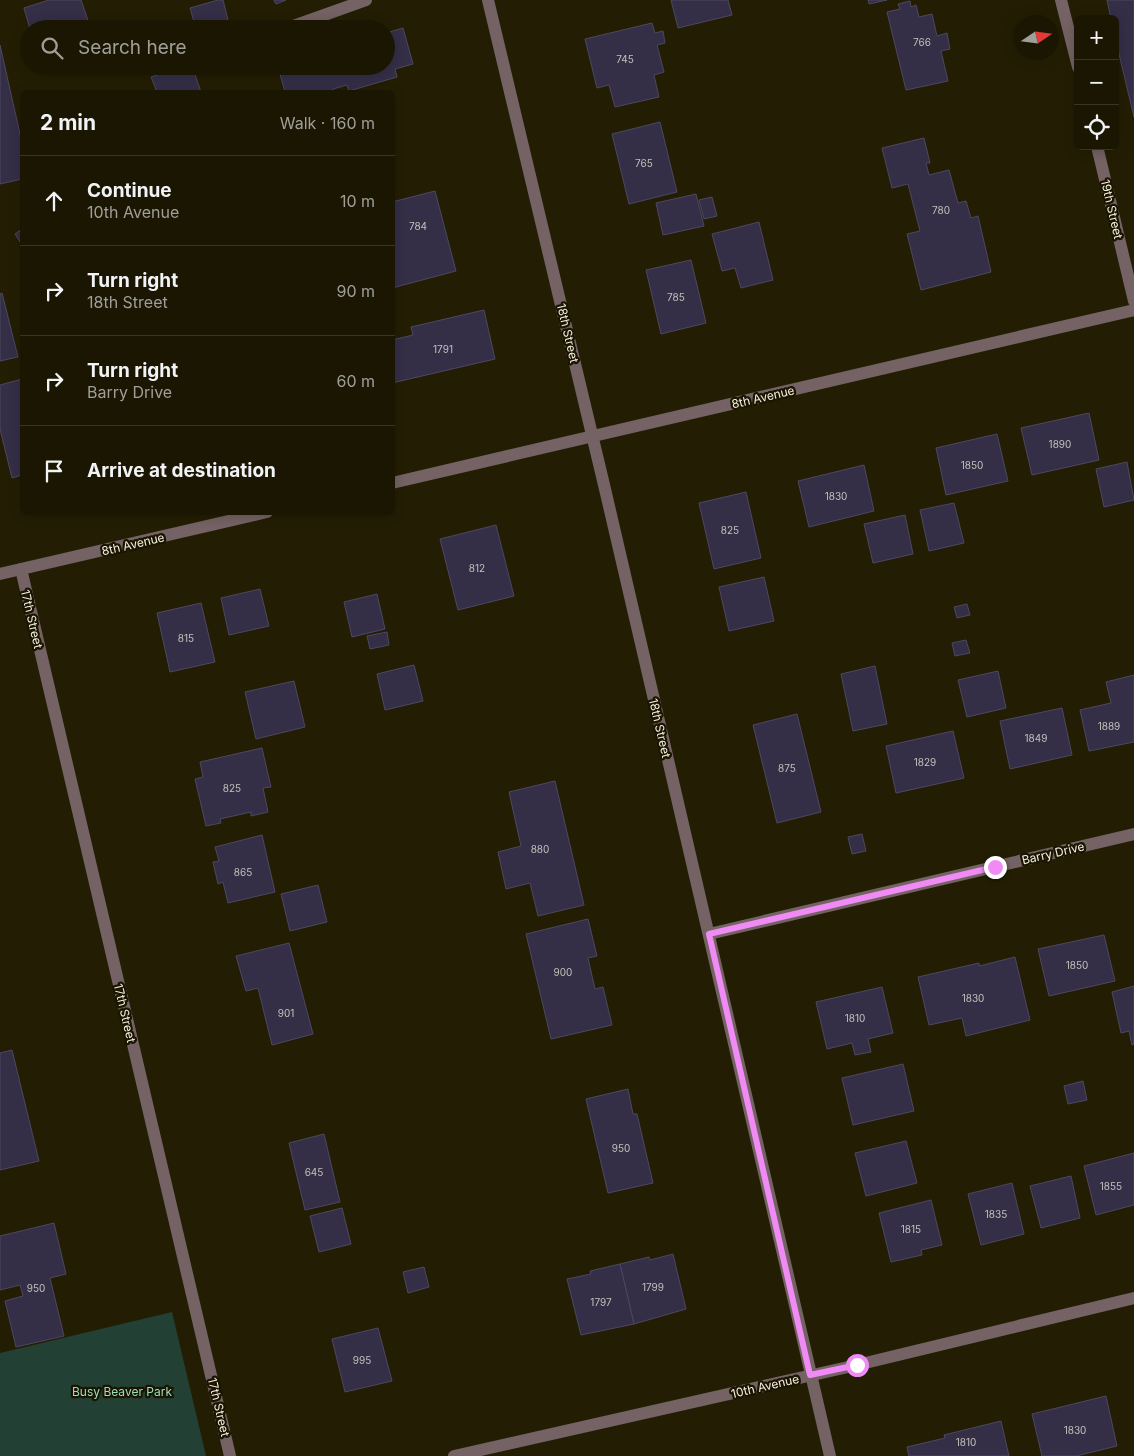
<!DOCTYPE html>
<html lang="en">
<head>
<meta charset="utf-8">
<style>
	body { margin:0; font-family:Inter,sans-serif; background:#272311; color:#f1f3f6 }
	.controls { position:absolute; right:15px; top:15px; display:grid; overflow:hidden; border-radius:8px; box-shadow:0 2px 12px #0003 }
	.controls button { width:45px; height:45px; display:grid; place-items:center; padding:0; border:0; border-bottom:1px solid #383524; background:#1a1602; color:#f1f3f6; font:25px sans-serif }
	.compass { position:absolute; left:1014px; top:15px; width:45px; height:45px; border-radius:50%; background:#1a1602; box-shadow:0 2px 12px #0003; rotate:77deg }
	.stop { position:absolute; width:15px; height:15px; margin:-11px; border:4px solid #f08bf5; border-radius:50%; background:#fff }
	.stop.end { background:#f08bf5; border-color:#fff; box-shadow:0 1px 5px #0008 }
	.list { margin:0; padding:0; list-style:none }
	h2 { display:flex; justify-content:space-between; align-items:center; height:65px; margin:0; padding:0 20px; font-size:21px }
	h2 small { font-size:16px; font-weight:400; color:#9f9f99 }
	.list li { display:grid; grid-template-columns:32px 1fr auto; gap:15px; align-items:center; box-sizing:border-box; height:90px; padding:0 20px; border-top:1px solid #383524 }
	.list b { display:block; font-size:19px; white-space:nowrap }
	.list p { margin:0; font-size:16px; white-space:nowrap; color:#9f9f99 }
	.list em { font-size:16px; font-style:normal; color:#9f9f99 }
	.icon { flex:none; width:28px; height:28px; fill:none; stroke:currentColor; stroke-width:2; stroke-linecap:round; stroke-linejoin:round }
	.map { position:relative; flex:none; width:1134px; height:1456px; overflow:hidden }
	.search { position:absolute; background:#1a1602; box-shadow:0 2px 12px #0003; left:20px; top:20px; width:375px; height:55px; display:flex; align-items:center; gap:12px; box-sizing:border-box; padding:0 18px; border-radius:28px; color:#9f9f99; font-size:19px }
	.panel { position:absolute; background:#1a1602; box-shadow:0 2px 12px #0003; left:20px; top:90px; width:375px; height:425px; border-radius:8px }
	.map>svg:first-child { display:block }
	.green { fill:#234034 }
	.building { fill:#342f47; stroke:#4d4761 }
	.lines { fill:none; stroke-linecap:round; stroke-linejoin:round }
	.lane { stroke:#756264; stroke-width:12 }
	.street { stroke:#756264; stroke-width:12 }
	.route { stroke:#f08bf5; stroke-width:6 }
	.labels { text-anchor:middle; dominant-baseline:central; stroke-width:4.5; stroke-linejoin:round; paint-order:stroke }
	.number-label { font-size:10px; fill:#c3c0b9 }
	.street-label { font-size:12px; fill:#f3f0df; stroke:#1a1400 }
	.park-label { font-size:12px; fill:#97dfbe; stroke:#1a1400 }
</style>
</head>
<body>
<div class="map">
<svg width="1134" height="1456" viewBox="0 0 1134 1456">
	<rect width="100%" height="100%" fill="#231e03"/>
	<polygon class="green" points="172,1312 206,1456 0,1456 0,1353"/>
	<g class="building">
		<polygon points="49,0 81,0 91,29 30,29 24,8"/>
		<polygon points="218,0 223,0 230,28 196,29 190,8"/>
		<polygon points="274,0 286,0 276,4"/>
		<polygon points="671,0 728,0 732,15 678,28"/>
		<polygon points="868,0 887,0 869,4"/>
		<polygon points="1107,0 1134,0 1134,117 1115,37 1115,19 1111,19"/>
		<polygon points="910,1 911,7 916,5 919,17 932,14 937,36 947,33 950,49 941,51 948,81 906,90 887,12 900,9 898,4"/>
		<polygon points="652,23 655,33 663,31 665,43 657,45 664,72 654,75 659,97 615,107 609,85 597,88 585,39"/>
		<polygon points="403,28 413,64 395,69 397,77 349,91 347,85 333,89 334,92 285,92 278,67 386,66 386,33"/>
		<polygon points="0,45 22,143 22,179 0,184"/>
		<polygon points="184,66 192,66 201,92 157,92 151,77"/>
		<polygon points="660,122 677,192 629,204 612,134"/>
		<polygon points="924,138 930,163 926,163 929,175 949,170 958,203 966,201 971,218 978,216 991,272 921,290 907,234 920,231 908,184 892,188 882,148"/>
		<polygon points="435,191 456,271 392,288 392,202"/>
		<polygon points="696,194 704,226 663,235 656,203"/>
		<polygon points="712,197 717,216 704,219 699,200"/>
		<polygon points="759,222 773,280 741,288 735,268 722,271 712,234"/>
		<polygon points="22,229 22,245 15,234"/>
		<polygon points="691,260 706,323 661,334 646,270"/>
		<polygon points="2,293 18,357 0,361 0,294"/>
		<polygon points="484,310 495,359 392,383 392,340 413,335 411,327"/>
		<polygon points="22,379 22,475 12,478 0,429 0,385"/>
		<polygon points="1089,413 1099,460 1032,475 1021,428"/>
		<polygon points="997,434 1008,481 946,495 936,448"/>
		<polygon points="1127,462 1134,500 1104,507 1096,469"/>
		<polygon points="864,465 874,511 809,527 798,481"/>
		<polygon points="746,492 761,558 714,569 699,503"/>
		<polygon points="954,503 964,543 929,551 920,510"/>
		<polygon points="905,515 913,554 873,563 864,524"/>
		<polygon points="496,525 514,596 458,610 440,539"/>
		<polygon points="764,577 774,621 729,631 719,587"/>
		<polygon points="260,589 269,626 229,635 221,598"/>
		<polygon points="377,594 385,629 352,637 344,602"/>
		<polygon points="201,603 215,662 170,672 157,613"/>
		<polygon points="967,604 970,615 957,618 954,607"/>
		<polygon points="387,632 389,645 370,649 367,636"/>
		<polygon points="966,640 970,653 955,656 952,643"/>
		<polygon points="414,665 423,701 385,710 377,674"/>
		<polygon points="875,666 887,724 853,731 841,674"/>
		<polygon points="998,671 1006,708 967,717 958,680"/>
		<polygon points="1134,675 1134,742 1089,751 1080,710 1111,703 1106,682"/>
		<polygon points="294,681 305,727 256,739 245,692"/>
		<polygon points="1062,708 1072,755 1010,769 1000,721"/>
		<polygon points="797,714 821,812 777,823 753,725"/>
		<polygon points="953,731 964,778 896,793 886,746"/>
		<polygon points="262,748 271,787 263,788 268,812 251,816 251,812 220,819 221,823 206,826 195,779 203,777 200,762"/>
		<polygon points="555,781 584,905 538,916 530,883 506,889 498,852 521,846 509,792"/>
		<polygon points="862,834 866,851 852,854 848,837"/>
		<polygon points="262,835 275,892 228,903 223,882 218,884 213,862 219,861 215,847"/>
		<polygon points="318,885 327,922 290,931 281,894"/>
		<polygon points="588,919 597,956 588,958 595,989 603,987 612,1025 551,1039 526,934"/>
		<polygon points="1104,935 1115,981 1049,996 1038,949"/>
		<polygon points="289,943 313,1034 272,1045 258,988 246,991 236,956"/>
		<polygon points="1015,957 1030,1020 966,1036 962,1018 929,1025 918,977 979,963 979,966"/>
		<polygon points="1134,986 1134,1044 1132,1045 1129,1031 1121,1033 1112,992"/>
		<polygon points="882,987 893,1033 868,1039 871,1052 855,1055 852,1043 827,1049 816,1002"/>
		<polygon points="12,1050 39,1161 0,1170 0,1053"/>
		<polygon points="903,1064 914,1111 853,1125 842,1078"/>
		<polygon points="1083,1081 1087,1100 1068,1104 1064,1086"/>
		<polygon points="628,1089 633,1114 637,1114 653,1183 608,1193 586,1099"/>
		<polygon points="324,1134 340,1202 305,1210 289,1143"/>
		<polygon points="906,1141 917,1183 866,1196 855,1153"/>
		<polygon points="1134,1153 1134,1205 1096,1215 1084,1166"/>
		<polygon points="1071,1176 1080,1218 1041,1228 1030,1186"/>
		<polygon points="1012,1183 1024,1234 981,1245 968,1194"/>
		<polygon points="931,1200 942,1245 921,1250 922,1255 891,1262 879,1213"/>
		<polygon points="342,1208 351,1244 319,1252 310,1216"/>
		<polygon points="54,1223 66,1274 50,1278 64,1336 16,1347 5,1301 23,1296 20,1285 0,1290 0,1236"/>
		<polygon points="673,1254 686,1309 634,1324 620,1264 649,1257 650,1260"/>
		<polygon points="620,1264 634,1324 581,1335 567,1279 591,1274 590,1271"/>
		<polygon points="424,1267 429,1287 408,1293 403,1272"/>
		<polygon points="378,1328 392,1381 345,1392 332,1339"/>
		<polygon points="1106,1396 1117,1446 1076,1456 1042,1456 1032,1414"/>
		<polygon points="1001,1421 1009,1456 909,1456 907,1447 945,1438 944,1435"/>
	</g>
	<g class="lines">
		<polyline class="lane" points="285,29 366,0"/>
		<g class="street">
			<polyline points="488,0 605,489 830,1456"/>
			<polyline points="1061,0 1078,67"/>
			<polyline points="1097,146 1134,301"/>
			<polyline points="392,483 1134,310"/>
			<polyline points="21,569 230,1456"/>
			<polyline points="0,574 267,512"/>
			<polyline points="709,934 1134,834"/>
			<polyline points="454,1456 857,1365 1134,1298"/>
		</g>
	</g>
	<g class="lines">
		<polyline class="route" points="857,1365 810,1375 709,934 995,867"/>
	</g>
	<g class="labels">
		<g class="number-label">
			<text x="922" y="42">766</text>
			<text x="625" y="59">745</text>
			<text x="644" y="163">765</text>
			<text x="941" y="210">780</text>
			<text x="418" y="226">784</text>
			<text x="676" y="297">785</text>
			<text x="443" y="349">1791</text>
			<text x="1060" y="444">1890</text>
			<text x="972" y="465">1850</text>
			<text x="836" y="496">1830</text>
			<text x="730" y="530">825</text>
			<text x="477" y="568">812</text>
			<text x="186" y="638">815</text>
			<text x="1109" y="726">1889</text>
			<text x="1036" y="738">1849</text>
			<text x="925" y="762">1829</text>
			<text x="787" y="768">875</text>
			<text x="232" y="788">825</text>
			<text x="540" y="849">880</text>
			<text x="243" y="872">865</text>
			<text x="1077" y="965">1850</text>
			<text x="563" y="972">900</text>
			<text x="973" y="998">1830</text>
			<text x="286" y="1013">901</text>
			<text x="855" y="1018">1810</text>
			<text x="621" y="1148">950</text>
			<text x="314" y="1172">645</text>
			<text x="1111" y="1186">1855</text>
			<text x="996" y="1214">1835</text>
			<text x="911" y="1229">1815</text>
			<text x="653" y="1287">1799</text>
			<text x="36" y="1288">950</text>
			<text x="601" y="1302">1797</text>
			<text x="362" y="1360">995</text>
			<text x="1075" y="1430">1830</text>
			<text x="966" y="1442">1810</text>
		</g>
		<g class="street-label">
			<text transform="translate(1112 209) rotate(77)">19th Street</text>
			<text transform="translate(568 333) rotate(77)">18th Street</text>
			<text transform="translate(763 397) rotate(-13)">8th Avenue</text>
			<text transform="translate(133 544) rotate(-13)">8th Avenue</text>
			<text transform="translate(32 619) rotate(77)">17th Street</text>
			<text transform="translate(660 728) rotate(77)">18th Street</text>
			<text transform="translate(1053 853) rotate(-13)">Barry Drive</text>
			<text transform="translate(125 1013) rotate(77)">17th Street</text>
			<text transform="translate(765 1386) rotate(-13)">10th Avenue</text>
			<text transform="translate(219 1407) rotate(77)">17th Street</text>
		</g>
		<g class="park-label">
			<text x="122" y="1391">Busy Beaver Park</text>
		</g>
	</g>
</svg>
<div class="controls">
<button>+</button>
<button>−</button>
<button><svg class="icon" aria-label="locate" viewBox="0 0 24 24"><circle cx="12" cy="12" r="6"/><path d="M12 2v4M12 18v4M2 12h4M18 12h4"/></svg></button>
</div>
<svg class="compass" viewBox="-18 -18 36 36"><path d="M0-13l5 13h-10z" fill="#e53935"/><path d="M0 13l5-13h-10z" fill="#9f9f99"/></svg>
<div class="stop" style="left:857px;top:1365px"></div>
<div class="stop end" style="left:995px;top:867px"></div>
<div class="search"><svg class="icon" aria-label="search" viewBox="0 0 24 24"><circle cx="10" cy="10" r="6"/><path d="M15 15l6 6"/></svg>Search here</div>
<section class="panel">
<h2>2 min<small>Walk · 160 m</small></h2>
<ul class="list">
<li><svg class="icon" aria-label="ahead" viewBox="0 0 24 24"><path d="M12 20V5M6 11l6-6 6 6"/></svg><div><b>Continue</b><p>10th Avenue</p></div><em>10 m</em></li>
<li><svg class="icon" aria-label="right" viewBox="0 0 24 24"><path d="M7 20v-9h11M14 6l5 5-5 5"/></svg><div><b>Turn right</b><p>18th Street</p></div><em>90 m</em></li>
<li><svg class="icon" aria-label="right" viewBox="0 0 24 24"><path d="M7 20v-9h11M14 6l5 5-5 5"/></svg><div><b>Turn right</b><p>Barry Drive</p></div><em>60 m</em></li>
<li><svg class="icon" aria-label="arrive" viewBox="0 0 24 24"><path d="M6 21V4h12l-3 4 3 4H6"/></svg><div><b>Arrive at destination</b></div></li>
</ul>
</section>
</div>
</body>
</html>
